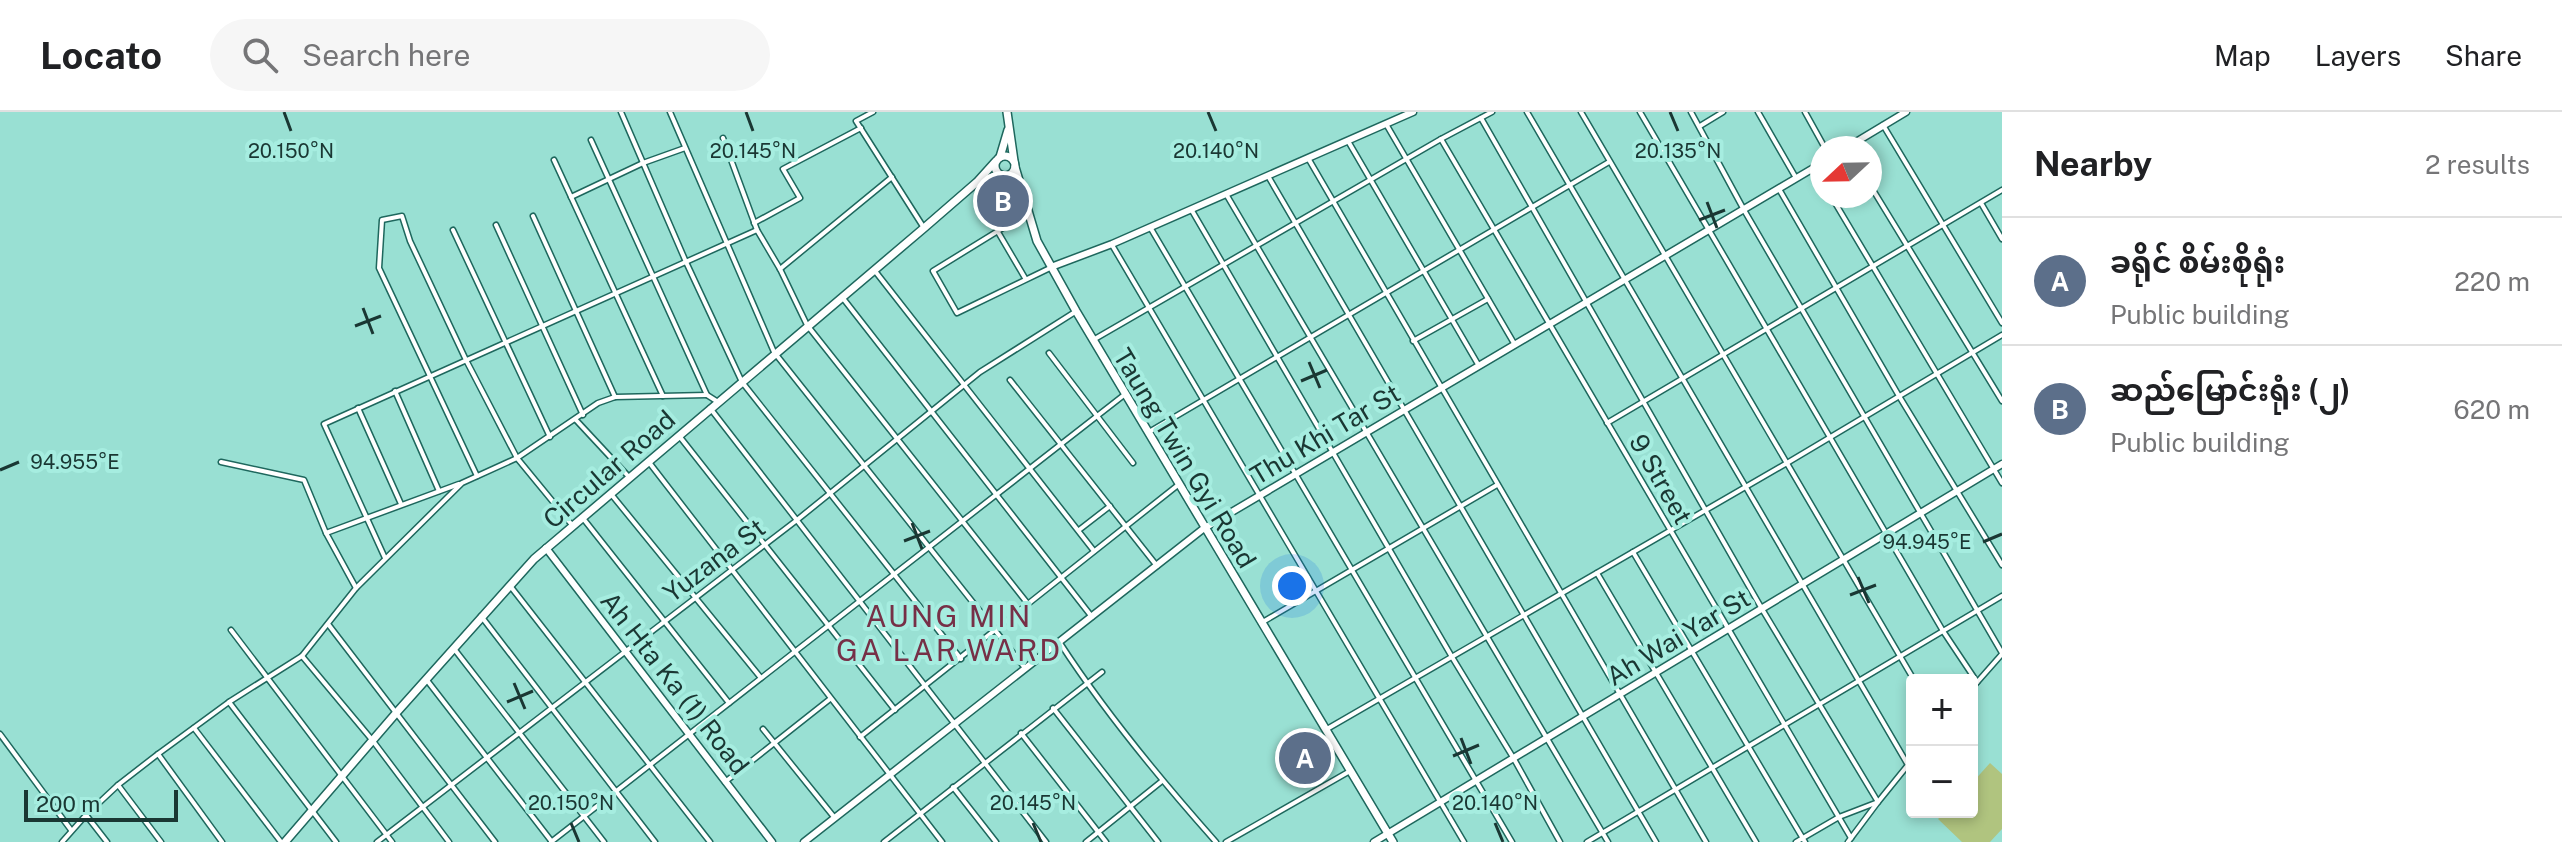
<!DOCTYPE html>
<html lang="en">
<head>
<meta charset="utf-8">
<style>
	body { margin:0; font-family:"Public Sans","Noto Sans Myanmar",sans-serif; background:#f6f6f6; color:#202124 }
	.controls { position:absolute; right:24px; bottom:24px; display:grid; overflow:hidden; border-radius:8px; box-shadow:0 4px 12px #0003 }
	.controls button { width:72px; height:72px; display:grid; place-items:center; padding:0; border:0; border-bottom:2px solid #e0e0e0; background:#fff; color:#202124; font:40px sans-serif }
	.compass { position:absolute; left:1810px; top:24px; width:72px; height:72px; border-radius:50%; background:#fff; box-shadow:0 4px 12px #0003; rotate:248deg }
	.scale { position:absolute; left:24px; bottom:20px; width:154px; box-sizing:border-box; padding-left:8px; border:4px solid #1a3733; border-top:0; font-size:22px; line-height:28px; white-space:nowrap; color:#1a3733; -webkit-text-stroke:6px #a6ede0; paint-order:stroke }
	.you { position:absolute; left:1292px; top:474px; width:28px; height:28px; margin:-20px; border:6px solid #fff; border-radius:50%; background:#1a73e8; box-shadow:0 0 0 12px #1a73e833 }
	.badge { display:grid; place-items:center; width:52px; height:52px; border-radius:50%; background:#b42760; color:#fff; font-size:26px; font-weight:700 }
	.pin { position:absolute; translate:-50% -50%; border:4px solid #fff; box-shadow:0 2px 8px #0006 }
	.list { margin:0; padding:0; list-style:none }
	h2 { display:flex; justify-content:space-between; align-items:center; height:104px; margin:0; padding:0 32px; font-size:34px }
	h2 small { font-size:26px; font-weight:400; color:#757577 }
	.list li { display:grid; grid-template-columns:52px 1fr auto; gap:24px; align-items:center; box-sizing:border-box; height:128px; padding:0 32px; border-top:2px solid #e0e0e0 }
	.list b { display:block; font-size:30px; white-space:nowrap }
	.list p { margin:0; font-size:26px; white-space:nowrap; color:#757577 }
	.list em { font-size:26px; font-style:normal; color:#757577 }
	.icon { flex:none; width:44px; height:44px; fill:none; stroke:currentColor; stroke-width:2; stroke-linecap:round; stroke-linejoin:round }
	.map { position:relative; flex:none; width:2002px; height:730px; overflow:hidden }
	header { display:flex; align-items:center; gap:48px; box-sizing:border-box; height:112px; padding:0 40px; background:#fff; border-bottom:2px solid #e0e0e0 }
	header strong { font-size:38px }
	nav { display:flex; gap:44px; margin-inline-start:auto; font-size:28px }
	.search { width:560px; height:72px; background:#f6f6f6; display:flex; align-items:center; gap:20px; box-sizing:border-box; padding:0 28px; border-radius:44px; color:#757577; font-size:30px }
	main { display:flex }
	aside { flex:1; background:#fff }
	.map>svg:first-child { display:block }
	.pitch { fill:#b0c47f }
	.lines { fill:none; stroke-linecap:round; stroke-linejoin:round }
	.minor-casing { stroke:#1e675d; stroke-width:7 }
	.tertiary-casing { stroke:#1e675d; stroke-width:9 }
	.primary-casing { stroke:#1e675d; stroke-width:10 }
	.trunk-casing { stroke:#1e675d; stroke-width:10 }
	.minor { stroke:#fff; stroke-width:4 }
	.tertiary { stroke:#fff; stroke-width:6 }
	.primary { stroke:#fff; stroke-width:7 }
	.trunk { stroke:#fff; stroke-width:7 }
	.ticks { fill:none; stroke:#1a3733; stroke-width:3 }
	.labels { text-anchor:middle; dominant-baseline:central; stroke-width:8; stroke-linejoin:round; paint-order:stroke }
	.street-label { font-size:26px; fill:#1a3733; stroke:#a6ede0 }
	.quarter-label { font-size:30px; letter-spacing:2px; fill:#763047; stroke:#a6ede0 }
	.ticks-label { font-size:20px; text-anchor:middle; fill:#1a3733; stroke:#a6ede0; stroke-width:8; stroke-linejoin:round; paint-order:stroke }
</style>
</head>
<body>
<header>
<strong>Locato</strong>
<div class="search"><svg class="icon" aria-label="search" viewBox="0 0 24 24"><circle cx="10" cy="10" r="6"/><path d="M15 15l6 6"/></svg>Search here</div>
<nav><a>Map</a><a>Layers</a><a>Share</a></nav>
</header>
<main>
<div class="map">
<svg width="2002" height="730" viewBox="0 0 2002 730">
	<rect width="100%" height="100%" fill="#99e0d3"/>
	<polygon class="pitch" points="1990,651 2002,662 2002,717 1990,730 1962,730 1938,707 1945,700 1972,700 1972,671"/>
	<g class="lines">
		<g class="minor-casing">
			<g id="minor">
				<polyline points="621,0 686,150 742,270 961,547"/>
				<polyline points="670,0 774,240 1025,556"/>
				<polyline points="873,0 856,9 924,116"/>
				<polyline points="1527,0 1908,653"/>
				<polyline points="1581,0 1914,568"/>
				<polyline points="1640,0 1943,519 1977,570"/>
				<polyline points="1691,0 1744,98 2002,541"/>
				<polyline points="1758,0 1796,66"/>
				<polyline points="1805,0 1825,36"/>
				<polyline points="1481,6 1762,497 1878,690 1848,730"/>
				<polyline points="1386,12 1515,233"/>
				<polyline points="1883,13 2002,211"/>
				<polyline points="1700,14 1723,0"/>
				<polyline points="723,26 757,118 780,157 807,213 1028,492"/>
				<polyline points="1441,27 1851,726"/>
				<polyline points="591,28 707,283 718,290"/>
				<polyline points="1348,29 1479,254"/>
				<polyline points="1308,46 1706,730"/>
				<polyline points="554,48 663,284"/>
				<polyline points="1814,55 1822,68"/>
				<polyline points="1268,64 1656,730"/>
				<polyline points="1870,73 2002,289"/>
				<polyline points="1779,77 1899,284 2002,453"/>
				<polyline points="1226,82 1608,730"/>
				<polyline points="1831,84 2002,371"/>
				<polyline points="571,85 643,51 685,36"/>
				<polyline points="1981,91 2002,127"/>
				<polyline points="1191,97 1452,545 1514,647 1560,730"/>
				<polyline points="1027,101 933,159 957,201 1050,156"/>
				<polyline points="533,104 615,285"/>
				<polyline points="754,111 800,86 783,57 861,16"/>
				<polyline points="496,113 583,303"/>
				<polyline points="1150,115 1512,730"/>
				<polyline points="453,118 550,325"/>
				<polyline points="998,120 1025,166"/>
				<polyline points="1112,133 1464,730"/>
				<polyline points="780,157 892,65"/>
				<polyline points="875,159 1094,439"/>
				<polyline points="842,185 1092,505"/>
				<polyline points="1093,228 1441,27 1492,0"/>
				<polyline points="1413,229 1488,187"/>
				<polyline points="1049,241 1133,351"/>
				<polyline points="1010,268 1157,454"/>
				<polyline points="395,279 439,379"/>
				<polyline points="358,296 401,392"/>
				<polyline points="710,296 1046,730"/>
				<polyline points="576,308 629,365"/>
				<polyline points="1607,311 2002,78"/>
				<polyline points="1149,320 1609,50"/>
				<polyline points="680,325 895,598"/>
				<polyline points="648,349 942,730"/>
				<polyline points="221,350 304,368 326,421 356,476"/>
				<polyline points="477,364 379,156 382,108 402,104 410,129 466,248 517,346 572,413"/>
				<polyline points="611,382 761,566"/>
				<polyline points="582,405 729,591"/>
				<polyline points="1079,418 1110,394"/>
				<polyline points="326,421 459,372"/>
				<polyline points="1633,440 1805,730"/>
				<polyline points="385,446 324,312 757,118"/>
				<polyline points="1597,461 1756,730"/>
				<polyline points="511,475 710,730"/>
				<polyline points="481,504 655,730"/>
				<polyline points="1261,511 1497,373"/>
				<polyline points="328,512 495,730"/>
				<polyline points="231,518 392,730"/>
				<path d="M1060 531C1106 602 1160 667 1216 730"/>
				<polyline points="455,538 604,730"/>
				<polyline points="302,544 373,629 449,730"/>
				<polyline points="426,567 552,730"/>
				<polyline points="1972,576 2002,542"/>
				<polyline points="229,590 336,730"/>
				<polyline points="1053,596 1158,730"/>
				<polyline points="194,616 281,730"/>
				<polyline points="763,617 834,705"/>
				<polyline points="1327,617 1787,351 2002,223"/>
				<polyline points="1021,621 1106,730"/>
				<polyline points="0,622 71,718"/>
				<polyline points="860,625 1178,373"/>
				<polyline points="158,642 222,730"/>
				<polyline points="725,670 830,587"/>
				<polyline points="118,673 161,730"/>
				<polyline points="953,675 996,730"/>
				<polyline points="86,703 107,730"/>
				<polyline points="62,730 86,703 118,673 158,642 229,590 302,544 356,476 462,371 517,346 598,291 615,285 707,283"/>
				<polyline points="377,730 797,408 980,260 1075,200"/>
				<polyline points="551,730 1124,283"/>
				<polyline points="884,730 1102,560"/>
				<polyline points="1086,730 1162,669"/>
				<polyline points="1226,730 1350,659"/>
				<polyline points="1587,730 2002,484"/>
				<polyline points="1796,730 1839,705 1878,690 1912,648"/>
			</g>
		</g>
		<g class="tertiary-casing">
			<g id="tertiary">
				<polyline points="1846,36 1906,0"/>
				<polyline points="1051,155 1112,132 1413,0"/>
				<polyline points="546,436 772,730"/>
				<polyline points="804,730 1203,417 1822,51"/>
				<polyline points="1374,730 2002,352"/>
			</g>
		</g>
		<g class="primary-casing">
			<g id="primary">
				<polyline points="1000,45 1008,18"/>
				<polyline points="1005,64 1020,78"/>
				<polyline points="979,69 999,63"/>
				<polyline points="285,730 397,600 534,447 924,116 977,70 995,50"/>
			</g>
		</g>
		<g class="trunk-casing">
			<g id="trunk">
				<polyline points="1007,0 1014,49"/>
				<circle cx="1005" cy="54" r="10"/>
				<polyline points="1015,55 1037,129 1076,199 1393,730"/>
			</g>
		</g>
		<use href="#minor" class="minor"/>
		<use href="#tertiary" class="tertiary"/>
		<use href="#primary" class="primary"/>
		<use href="#trunk" class="trunk"/>
	</g>
	<path class="ticks" d="M284 0 291 19M746 0 753 19M1208 0 1216 19M1670 0 1678 19M1707 90 1717 116M1699 108 1725 98M363 196 373 222M355 214 381 204M1309 250 1320 276M1301 269 1327 258M0 358 19 350M912 411 922 437M904 429 930 419M1983 430 2002 422M1858 465 1869 491M1850 483 1876 473M514 571 525 597M507 590 533 579M1461 626 1471 652M1453 644 1479 633M571 711 579 730M1033 711 1041 730M1495 711 1503 730"/>
	<g class="labels">
		<g class="street-label">
			<text transform="translate(1325 322) rotate(-31)">Thu Khi Tar St</text>
			<text transform="translate(1185 346) rotate(59)">Taung Twin Gyi Road</text>
			<text transform="translate(609 357) rotate(-41)">Circular Road</text>
			<text transform="translate(1661 367) rotate(60)">9 Street</text>
			<text transform="translate(714 448) rotate(-37)">Yuzana St</text>
			<text transform="translate(1678 525) rotate(-31)">Ah Wai Yar St</text>
			<text transform="translate(675 571) rotate(52)">Ah Hta Ka (1) Road</text>
		</g>
		<g class="quarter-label">
			<text x="949" y="504">AUNG MIN<tspan x="949" dy="34">GA LAR WARD</tspan></text>
		</g>
	</g>
	<g class="ticks-label">
		<text x="291" y="46">20.150°N</text>
		<text x="753" y="46">20.145°N</text>
		<text x="1216" y="46">20.140°N</text>
		<text x="1678" y="46">20.135°N</text>
		<text x="75" y="357">94.955°E</text>
		<text x="1927" y="437">94.945°E</text>
		<text x="571" y="698">20.150°N</text>
		<text x="1033" y="698">20.145°N</text>
		<text x="1495" y="698">20.140°N</text>
	</g>
</svg>
<div class="controls">
<button>+</button>
<button>−</button>
</div>
<svg class="compass" viewBox="-18 -18 36 36"><path d="M0-13l5 13h-10z" fill="#e53935"/><path d="M0 13l5-13h-10z" fill="#757577"/></svg>
<div class="scale">200 m</div>
<div class="you"></div>
<div class="pin badge" style="left:1305px;top:646px;background:#5c6f8a">A</div>
<div class="pin badge" style="left:1003px;top:89px;background:#5c6f8a">B</div>
</div>
<aside>
<h2>Nearby<small>2 results</small></h2>
<ul class="list">
<li><span class="badge" style="background:#5c6f8a">A</span><div><b>ခရိုင် စိမ်းစိုရုံး</b><p>Public building</p></div><em>220 m</em></li>
<li><span class="badge" style="background:#5c6f8a">B</span><div><b>ဆည်မြောင်းရုံး (၂)</b><p>Public building</p></div><em>620 m</em></li>
</ul>
</aside>
</main>
</body>
</html>
